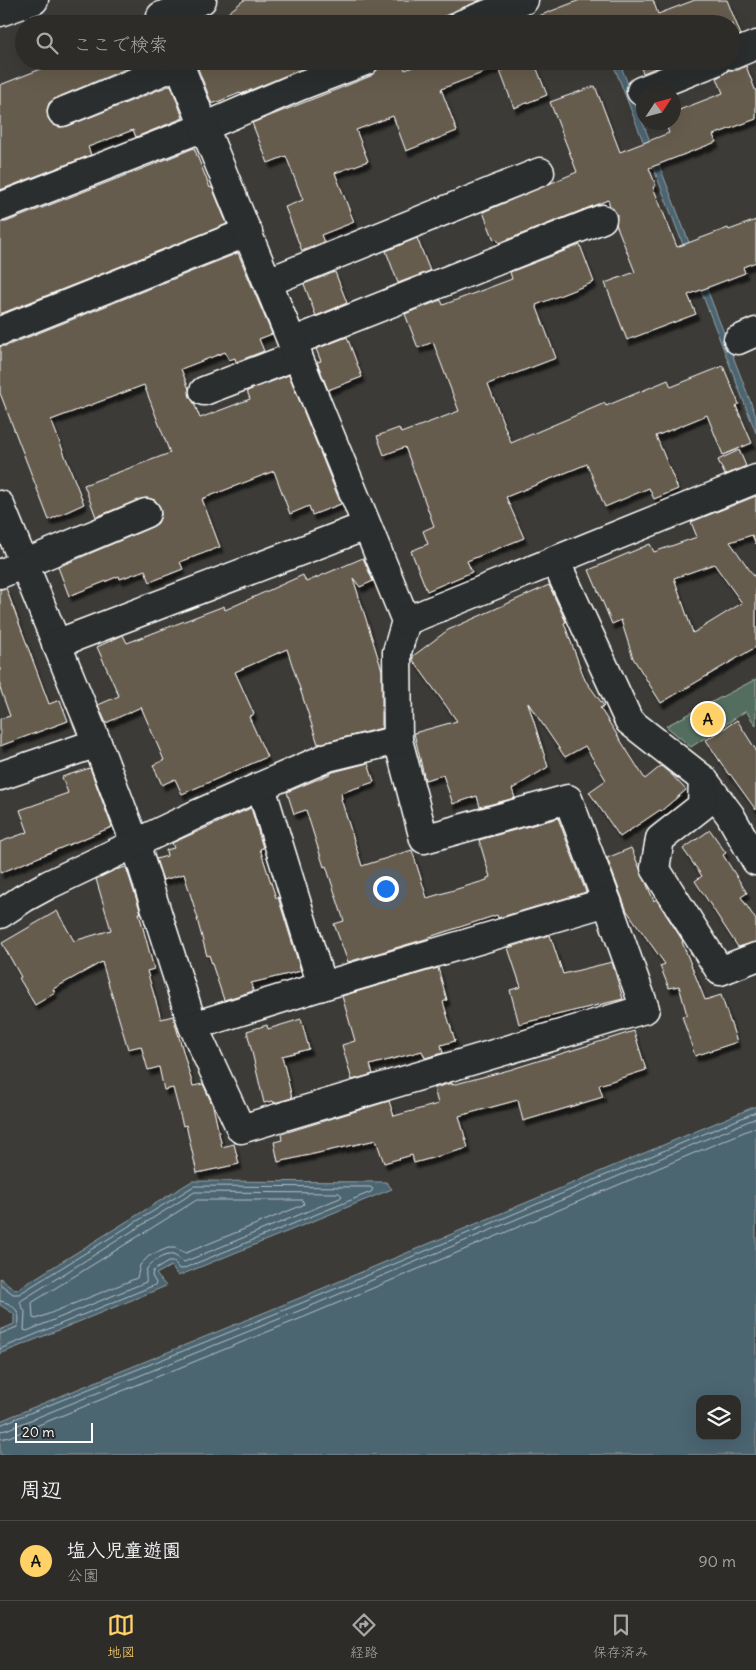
<!DOCTYPE html>
<html lang="ja">
<head>
<meta charset="utf-8">
<style>
	body { margin:0; font-family:Delius,"Klee One",sans-serif; background:#393835; color:#f1f3f6 }
	.controls { position:absolute; right:15px; bottom:15px; display:grid; overflow:hidden; border-radius:10px; box-shadow:0 5px 20px #0002 }
	.controls button { width:45px; height:45px; display:grid; place-items:center; padding:0; border:0; border-bottom:1px solid #484846; background:#2d2c29; color:#f1f3f6; font:25px sans-serif }
	.compass { position:absolute; left:636px; top:85px; width:45px; height:45px; border-radius:50%; background:#2d2c29; box-shadow:0 5px 20px #0002; rotate:54deg }
	.scale { position:absolute; left:15px; bottom:12px; width:78px; box-sizing:border-box; padding-left:5px; border:2px solid #fff; border-top:0; font-size:14px; line-height:18px; white-space:nowrap; color:#fff; -webkit-text-stroke:4px #2a2d2e; paint-order:stroke }
	.you { position:absolute; left:385px; top:888px; width:18px; height:18px; margin:-12px; border:4px solid #fff; border-radius:50%; background:#1a73e8; box-shadow:0 0 0 8px #1a73e833 }
	.badge { display:grid; place-items:center; width:32px; height:32px; border-radius:50%; background:#ffd166; color:#111; font-size:16px; font-weight:700 }
	.pin { position:absolute; translate:-50% -50%; border:2px solid #fff; box-shadow:0 1px 5px #0006 }
	.list { margin:0; padding:0; list-style:none }
	h2 { display:flex; justify-content:space-between; align-items:center; height:65px; margin:0; padding:0 20px; font-size:21px }
	h2 small { font-size:16px; font-weight:400; color:#a7a7a8 }
	.list li { display:grid; grid-template-columns:32px 1fr auto; gap:15px; align-items:center; box-sizing:border-box; height:80px; padding:0 20px; border-top:1px solid #484846 }
	.list b { display:block; font-size:19px; white-space:nowrap }
	.list p { margin:0; font-size:16px; white-space:nowrap; color:#a7a7a8 }
	.list em { font-size:16px; font-style:normal; color:#a7a7a8 }
	.icon { flex:none; width:28px; height:28px; fill:none; stroke:currentColor; stroke-width:2; stroke-linecap:round; stroke-linejoin:round }
	.map { position:relative; flex:none; width:756px; height:1455px; overflow:hidden }
	.search { position:absolute; background:#2d2c29; box-shadow:0 5px 20px #0002; left:15px; right:15px; top:15px; height:55px; display:flex; align-items:center; gap:12px; box-sizing:border-box; padding:0 18px; border-radius:28px; color:#a7a7a8; font-size:19px }
	.sheet { height:145px; background:#2d2c29 }
	nav { display:flex; justify-content:space-around; align-items:center; box-sizing:border-box; height:70px; border-top:1px solid #484846; background:#2d2c29; font-size:14px; color:#a7a7a8 }
	nav a { display:grid; justify-items:center; gap:2px }
	nav .on { color:#ffd166 }
	.map>svg:first-child { display:block }
	.green { fill:#536e5e; stroke:#a9b6ae }
	.water { fill:#4c6571; stroke:#94a3aa; fill-rule:evenodd }
	.lines { fill:none; stroke-linecap:round; stroke-linejoin:round }
	.shore { stroke:#b7c1c6; stroke-width:1 }
	.building { fill:#665b4d; stroke:#fff; fill-rule:evenodd; filter:url(#shadow) }
	.minor-casing { stroke:#fff; stroke-width:31 }
	.minor { stroke:#2a2d2e; stroke-width:28 }
</style>
</head>
<body>
<div class="map">
<svg width="756" height="1455" viewBox="0 0 756 1455">
	<defs>
		<filter id="shadow"><feDropShadow dx="3" dy="5.5" stdDeviation="1" flood-color="#0009"/></filter>
	</defs>
	<rect width="100%" height="100%" fill="#3c3b37"/>
	<filter id="ink" filterUnits="userSpaceOnUse"><feTurbulence type="fractalNoise" baseFrequency=".02" numOctaves="2"/><feDisplacementMap in="SourceGraphic" scale="10" xChannelSelector="R" yChannelSelector="G"/><feConvolveMatrix kernelMatrix="1 2 1 2 8 2 1 2 1" color-interpolation-filters="sRGB"/></filter>
	<g filter="url(#ink)">
		<polygon class="green" points="756,679 756,726 746,711 691,747 666,726"/>
		<g class="water">
			<polygon points="612,61 619,61 756,416 756,433"/>
			<path d="M756 1106V1455H0V1421L302 1297ZM700 1399H737V1436H700Z"/>
			<polygon points="192,1181 386,1182 392,1189 178,1276 171,1266 156,1274 166,1286 0,1354 0,1330 14,1324 14,1314 0,1305 0,1278 16,1290"/>
		</g>
		<g class="lines">
			<g class="shore">
				<path d="M195 1192 339 1193 342 1196 340 1198 184 1262C180 1260 177 1256 173 1255 165 1253 148 1263 146 1271 145 1275 147 1279 146 1282L27 1331 24 1330 25 1312 20 1303 21 1301Z"/>
				<polygon points="197,1200 302,1200 304,1203 303,1205 186,1253 175,1248 168,1248 149,1256 140,1265 137,1278 36,1319 33,1318 32,1303"/>
				<polyline points="0,1284 13,1294 19,1294 194,1186 370,1187 373,1189 371,1192 182,1269 179,1269 174,1262 168,1262 153,1271 152,1276 156,1283 155,1285 0,1349"/>
				<path d="M0 1301C14 1303 23 1314 17 1327L0 1334"/>
				<polyline points="0,1425 304,1302 756,1112"/>
				<polyline points="0,1431 6,1430 306,1308 756,1118"/>
				<polyline points="0,1439 9,1437 309,1315 756,1127"/>
			</g>
		</g>
		<g class="building">
			<polygon points="244,0 481,0 426,24 214,24"/>
			<polygon points="580,0 653,0 658,14 695,0 727,0 741,35 732,38 732,24 523,24 523,22"/>
			<polygon points="57,61 145,61 56,98 49,103 47,110 48,118 53,125 60,127 68,126 171,85 183,118 136,137 133,130 88,147 91,155 0,190 0,85 46,67 46,66"/>
			<polygon points="195,61 321,61 241,94 240,93 212,104"/>
			<polygon points="380,61 403,61 405,70 428,61 508,61 508,63 441,89 457,131 406,151 393,116 356,130 368,161 335,173 354,222 321,235 324,242 302,251 285,207 303,200 286,156 268,163 252,123 371,76 377,70"/>
			<polygon points="525,61 534,61 547,95 514,108 500,71"/>
			<polygon points="638,61 673,61 643,73"/>
			<polygon points="746,66 756,92 756,119 713,135 716,142 649,168 656,186 653,187 677,247 728,228 729,230 756,220 756,262 743,267 745,273 688,295 696,314 627,340 605,283 635,272 616,224 617,214 610,206 608,200 499,243 497,239 494,240 483,212 577,172 550,102 595,86 620,152 669,133 666,125 674,122 674,112 723,93 717,78 729,70 738,70"/>
			<polygon points="194,148 210,188 212,187 227,224 0,314 0,222 6,222 147,167"/>
			<polygon points="417,238 430,271 398,283 386,251"/>
			<polygon points="580,245 594,282 536,305 556,358 488,384 511,443 605,403 606,406 668,380 671,387 723,366 739,404 736,406 752,443 723,455 707,415 656,436 678,489 654,499 649,488 605,507 587,464 506,497 524,538 467,561 472,572 427,591 411,551 428,544 423,531 434,526 405,447 384,455 377,436 399,428 401,433 459,411 433,342 418,348 405,314 441,300 443,305 512,279 510,272"/>
			<polygon points="238,253 272,334 259,339 264,351 236,362 235,358 229,360 225,352 181,369 189,389 190,397 194,403 200,418 250,399 247,391 289,375 341,504 312,515 309,506 290,514 274,471 202,499 220,547 180,562 183,569 150,582 145,570 120,579 119,576 69,596 58,567 152,527 158,523 161,515 160,507 155,500 148,498 140,499 96,517 84,485 170,453 144,385 51,420 84,504 49,520 0,393 0,346 6,346"/>
			<polygon points="335,272 347,303 316,316 304,284"/>
			<polygon points="347,337 362,377 328,390 317,362 321,361 316,349"/>
			<polygon points="739,450 746,466 725,475 718,460"/>
			<path d="M756 496V544L752 535 730 542 756 579V647L661 703 633 658 621 620 612 624 589 570 650 544 654 552 697 537 691 522ZM714 564 742 603 693 633 674 578Z"/>
			<polygon points="363,558 373,581 360,587 353,578 382,670 382,728 318,744 287,649 235,672 254,714 249,717 267,757 182,794 175,779 162,785 153,765 164,760 141,707 106,723 98,705 119,696 97,647 123,635 127,643 224,606 225,610 303,575 306,582"/>
			<polygon points="549,585 566,622 564,623 585,680 604,706 600,708 645,779 661,766 672,775 686,790 661,811 660,810 620,837 589,792 606,780 585,746 565,757 528,703 548,767 512,789 515,798 480,807 477,796 453,804 443,775 425,780 414,733 457,721 413,660 413,656 448,630"/>
			<polygon points="6,588 49,704 60,700 68,721 0,746 0,719 10,716 0,688 0,589"/>
			<polygon points="737,720 756,750 756,810 730,774 729,775 706,740"/>
			<polygon points="368,763 374,782 341,793 342,799 341,799 362,866 412,850 427,898 487,880 487,878 490,877 479,840 558,818 586,892 498,918 497,915 429,937 429,938 348,962 334,924 344,921 326,866 324,867 306,810 294,814 287,792 328,775 333,772"/>
			<polygon points="90,768 112,827 0,873 0,842 28,832 20,810 68,793 62,777"/>
			<polygon points="251,808 263,848 260,849 276,898 278,897 301,971 251,983 253,991 224,1000 209,955 207,956 197,919 198,919 184,874 163,880 156,859 167,856 166,850 174,848 172,843"/>
			<polygon points="710,830 726,853 723,855 747,893 741,897 756,920 756,942 738,947 695,881 702,876 683,849"/>
			<polygon points="631,848 654,901 656,899 683,941 682,942 705,1000 721,995 737,1042 695,1056 682,1016 687,1015 679,986 669,988 660,966 665,964 627,911 607,858"/>
			<polygon points="126,867 141,913 139,913 154,969 147,971 161,1019 173,1016 193,1086 203,1084 213,1106 222,1147 234,1144 239,1164 197,1173 186,1125 183,1126 173,1088 164,1090 159,1067 148,1070 141,1046 128,1049 102,962 53,989 55,993 35,1005 19,978 21,977 2,943 57,911 74,941 111,930 96,879 115,870"/>
			<polygon points="550,935 563,974 612,962 623,999 519,1024 510,990 521,987 508,948"/>
			<polygon points="438,968 447,1000 443,1002 455,1041 441,1045 443,1053 425,1058 422,1051 370,1065 373,1074 352,1080 342,1045 355,1041 342,996"/>
			<polygon points="301,1019 309,1049 282,1056 292,1098 274,1103 273,1101 264,1103 247,1031 267,1025 268,1029"/>
			<polygon points="634,1031 646,1070 599,1085 603,1097 523,1121 518,1100 459,1116 468,1148 414,1163 412,1155 384,1163 376,1140 278,1162 274,1142 282,1140 281,1134 389,1101 394,1116 438,1104 434,1088 452,1083 452,1085 509,1070"/>
		</g>
		<g class="lines">
			<g class="minor-casing">
				<g id="minor">
					<polyline points="0,12 34,0"/>
					<polyline points="161,16 202,0"/>
					<polyline points="462,24 524,0"/>
					<polyline points="732,55 756,45"/>
					<polyline points="641,91 716,61"/>
					<polyline points="62,112 180,64"/>
					<polyline points="0,207 204,127 300,86 365,61"/>
					<polyline points="268,282 540,172"/>
					<polyline points="0,331 248,232"/>
					<polyline points="738,340 756,332"/>
					<polyline points="292,342 602,219"/>
					<polyline points="204,391 298,355"/>
					<polyline points="0,505 97,743 135,843 193,1026 241,1129 645,1009 607,902 568,799 424,839 398,740 397,652 406,621 204,127 178,61"/>
					<polyline points="555,560 629,721 703,779 730,815 756,861"/>
					<polyline points="0,574 146,513"/>
					<polyline points="406,621 756,479"/>
					<polyline points="56,644 366,526"/>
					<polyline points="0,776 97,743"/>
					<polyline points="703,779 702,806 660,839 655,868 720,971 756,957"/>
					<polyline points="261,787 322,986"/>
					<polyline points="0,914 24,898 48,885 195,815 328,757 398,740"/>
					<polyline points="193,1026 322,986 607,902"/>
				</g>
			</g>
			<use href="#minor" class="minor"/>
		</g>
	</g>
</svg>
<div class="controls">
<button><svg class="icon" aria-label="layers" viewBox="0 0 24 24"><path d="M12 4l9 5-9 5-9-5zM3 14l9 5 9-5"/></svg></button>
</div>
<svg class="compass" viewBox="-18 -18 36 36"><path d="M0-13l5 13h-10z" fill="#e53935"/><path d="M0 13l5-13h-10z" fill="#a7a7a8"/></svg>
<div class="scale">20 m</div>
<div class="you"></div>
<div class="pin badge" style="left:708px;top:719px">A</div>
<div class="search"><svg class="icon" aria-label="search" viewBox="0 0 24 24"><circle cx="10" cy="10" r="6"/><path d="M15 15l6 6"/></svg>ここで検索</div>
</div>
<section class="sheet">
<h2>周辺<small></small></h2>
<ul class="list">
<li><span class="badge">A</span><div><b>塩入児童遊園</b><p>公園</p></div><em>90 m</em></li>
</ul>
</section>
<nav>
<a class="on"><svg class="icon" aria-label="map" viewBox="0 0 24 24"><path d="M3 6l6-2 6 2 6-2v14l-6 2-6-2-6 2zM9 4v14M15 6v14"/></svg>地図</a>
<a><svg class="icon" aria-label="directions" viewBox="0 0 24 24"><path d="M12 3l9 9-9 9-9-9zM9 14v-3h6M13 9l2 2-2 2"/></svg>経路</a>
<a><svg class="icon" aria-label="saved" viewBox="0 0 24 24"><path d="M7 4h10v16l-5-4-5 4z"/></svg>保存済み</a>
</nav>
</body>
</html>
